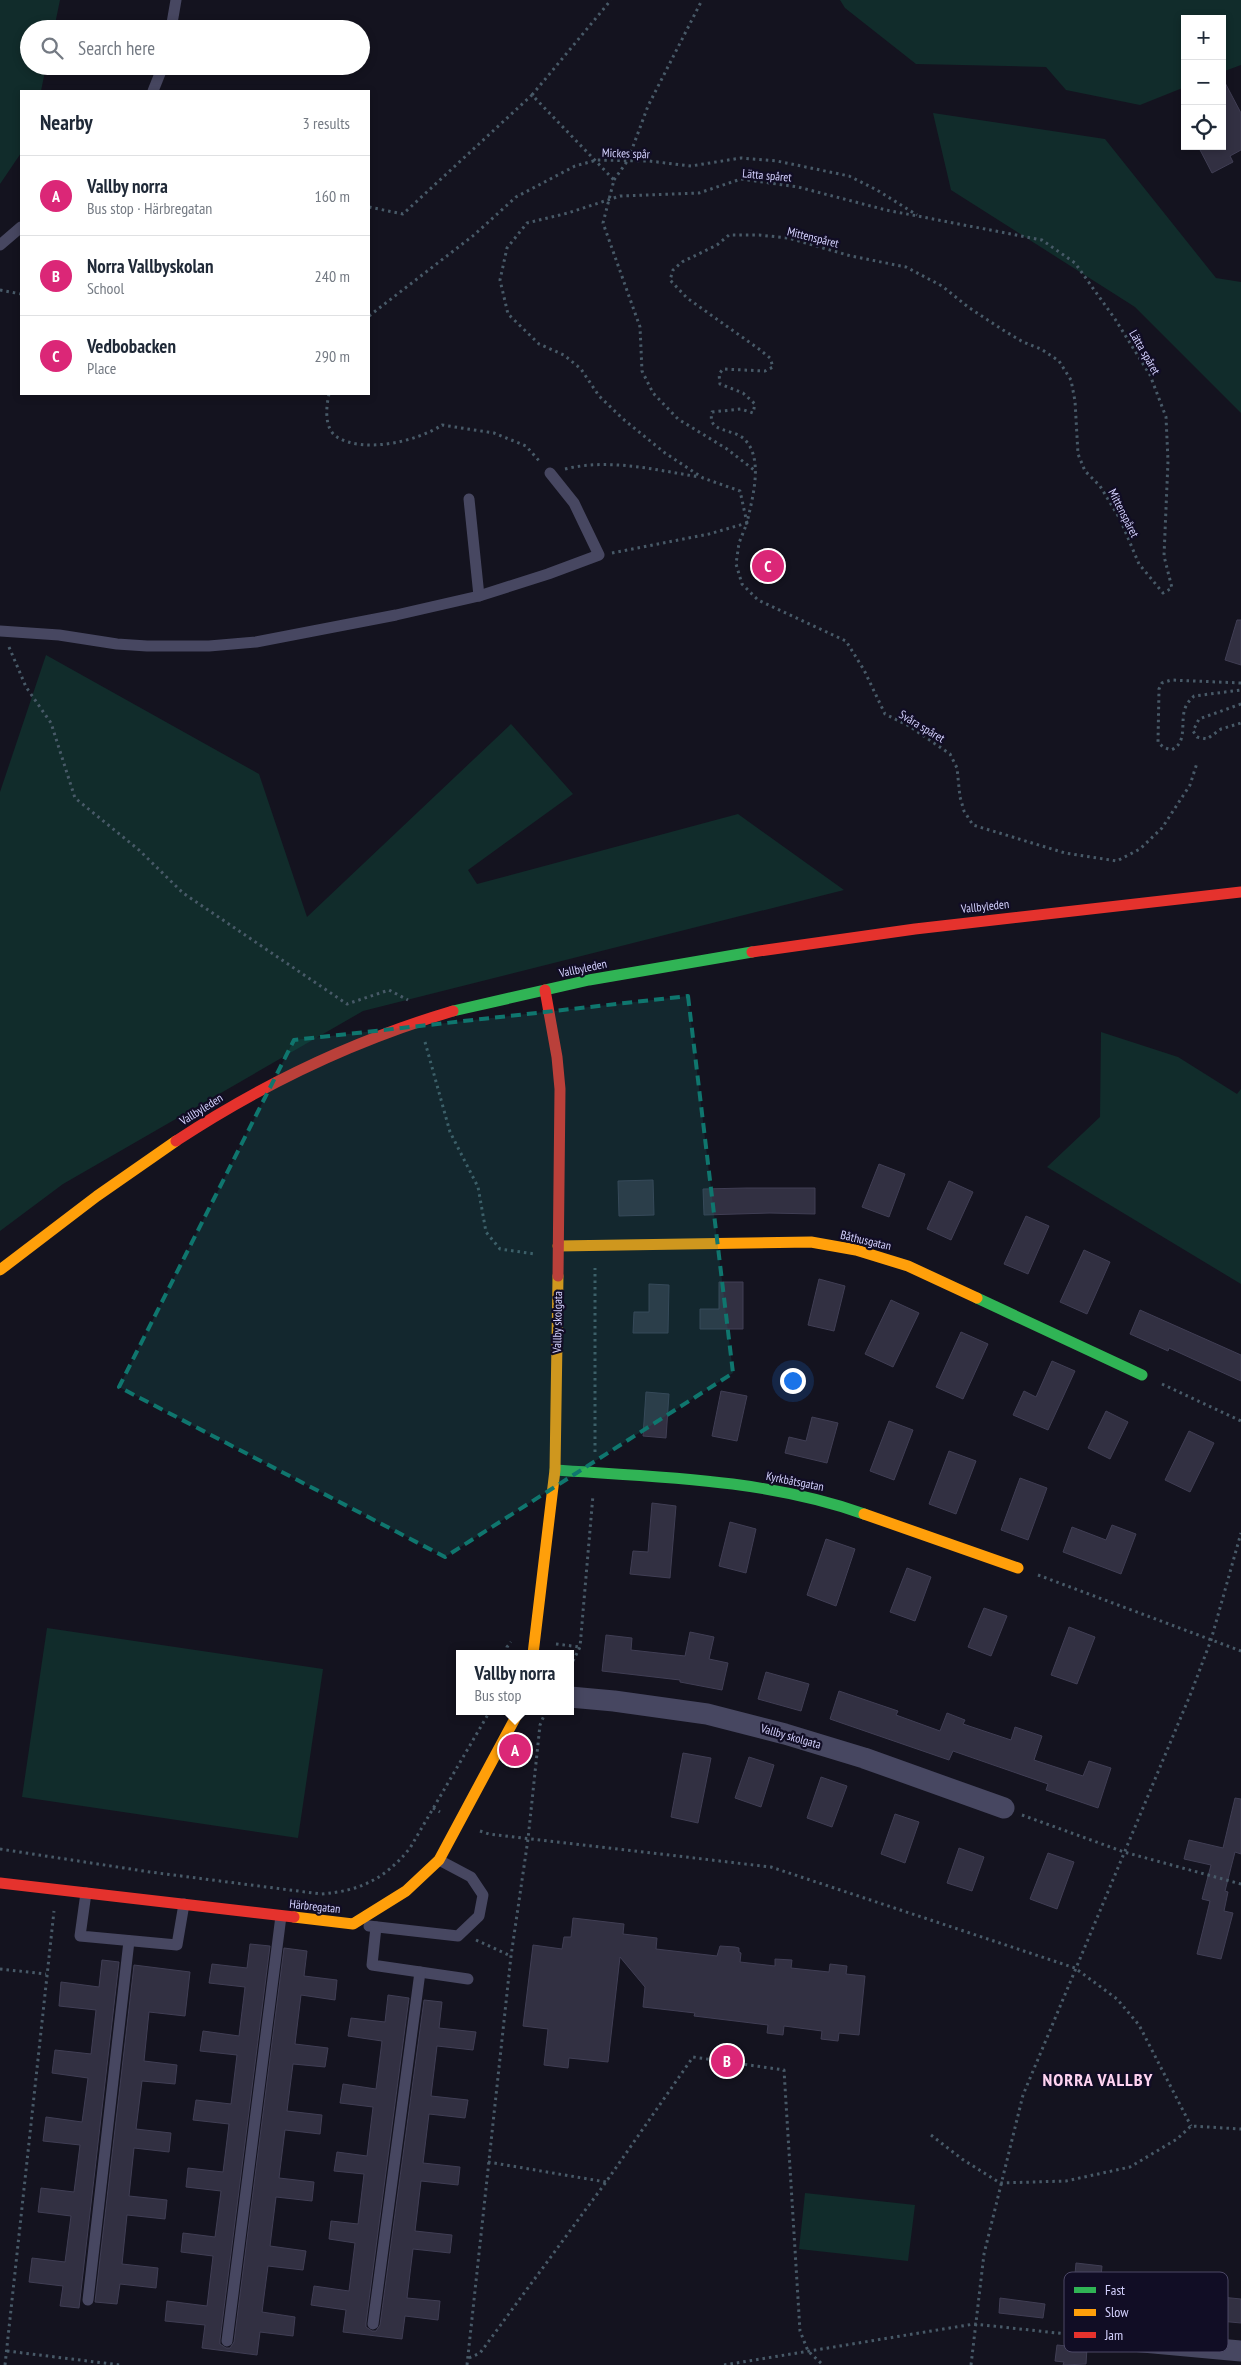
<!DOCTYPE html>
<html lang="en">
<head>
<meta charset="utf-8">
<style>
	body { margin:0; font-family:"PT Sans Narrow",sans-serif; background:#f6f6f7; color:#1f2937 }
	.controls { position:absolute; right:15px; top:15px; display:grid; overflow:hidden; border-radius:0px; box-shadow:0 2px 8px #0003 }
	.controls button { width:45px; height:45px; display:grid; place-items:center; padding:0; border:0; border-bottom:1px solid #e0e1e3; background:#fff; color:#1f2937; font:25px sans-serif }
	.you { position:absolute; left:792px; top:1380px; width:18px; height:18px; margin:-12px; border:4px solid #fff; border-radius:50%; background:#1a73e8; box-shadow:0 0 0 8px #1a73e833 }
	.badge { display:grid; place-items:center; width:32px; height:32px; border-radius:50%; background:#db2777; color:#fff; font-size:16px; font-weight:700 }
	.pin { position:absolute; translate:-50% -50%; border:2px solid #fff; box-shadow:0 1px 5px #0006 }
	.popup { position:absolute; left:456px; top:1650px; width:118px; height:65px; box-sizing:border-box; display:grid; place-content:center; border-radius:0px; background:#fff; filter:drop-shadow(0 1px 4px #0005); font-size:16px; white-space:nowrap; color:#747a83 }
	.popup b { font-size:19px; color:#1f2937 }
	.popup::after { content:''; position:absolute; left:50%; top:100%; margin-left:-10px; border:10px solid transparent; border-top-color:#fff }
	.list { margin:0; padding:0; list-style:none }
	h2 { display:flex; justify-content:space-between; align-items:center; height:65px; margin:0; padding:0 20px; font-size:21px }
	h2 small { font-size:16px; font-weight:400; color:#747a83 }
	.list li { display:grid; grid-template-columns:32px 1fr auto; gap:15px; align-items:center; box-sizing:border-box; height:80px; padding:0 20px; border-top:1px solid #e0e1e3 }
	.list b { display:block; font-size:19px; white-space:nowrap }
	.list p { margin:0; font-size:16px; white-space:nowrap; color:#747a83 }
	.list em { font-size:16px; font-style:normal; color:#747a83 }
	.icon { flex:none; width:28px; height:28px; fill:none; stroke:currentColor; stroke-width:2; stroke-linecap:round; stroke-linejoin:round }
	.map { position:relative; flex:none; width:1241px; height:2365px; overflow:hidden }
	.search { position:absolute; background:#fff; box-shadow:0 2px 8px #0003; left:20px; top:20px; width:350px; height:55px; display:flex; align-items:center; gap:12px; box-sizing:border-box; padding:0 18px; border-radius:28px; color:#747a83; font-size:19px }
	.panel { position:absolute; background:#fff; box-shadow:0 2px 8px #0003; left:20px; top:90px; width:350px; height:305px; border-radius:0px }
	.map>svg:first-child { display:block }
	.green { fill:#112c2b }
	.building { fill:#323042; stroke:#403e54 }
	.lines { fill:none; stroke-linecap:round; stroke-linejoin:round }
	.path { stroke:#485a68; stroke-width:3; stroke-dasharray:2.5 4; stroke-linecap:butt }
	.lane { stroke:#474761; stroke-width:11 }
	.street { stroke:#474761; stroke-width:21 }
	.fast { stroke:#30b455; stroke-width:11 }
	.slow { stroke:#ff9f0a; stroke-width:11 }
	.jam { stroke:#e5322d; stroke-width:11 }
	.marked { fill:#0f766e; fill-opacity:0.2; stroke:#0f766e; stroke-width:4; stroke-dasharray:10 6; stroke-linejoin:round }
	.labels { text-anchor:middle; dominant-baseline:central; stroke-width:4.5; stroke-linejoin:round; paint-order:stroke }
	.street-label { font-size:12px; fill:#d5d2ff; stroke:#110d25 }
	.district-label { font-size:18px; font-weight:bold; letter-spacing:1px; fill:#ffd4f1; stroke:#110d25 }
	.key { fill:#110d25; stroke:#4c4866; stroke-width:1 }
	.key-label { font-size:14px; fill:#d5d2ff }
</style>
</head>
<body>
<div class="map">
<svg width="1241" height="2365" viewBox="0 0 1241 2365">
	<rect width="100%" height="100%" fill="#14131f"/>
	<g class="green">
		<polygon points="0,0 60,0 54,29 29,29 29,66 46,66 41,91 21,91 21,153 0,184"/>
		<polygon points="840,0 1241,0 1241,65 1222,72 1222,19 1185,19 1185,87 1140,105 1066,90 1046,67 916,64 845,8"/>
		<polygon points="933,113 1105,139 1216,278 1241,282 1241,413 1135,307 951,190"/>
		<polygon points="46,655 259,774 307,917 511,724 573,794 468,870 477,884 738,814 844,890 363,1011 63,1184 0,1231 0,792"/>
		<polygon points="1101,1032 1178,1057 1237,1094 1241,1089 1241,1284 1047,1167 1100,1117"/>
		<polygon points="47,1628 323,1669 298,1838 22,1797"/>
		<polygon points="805,2193 915,2205 908,2261 799,2249"/>
	</g>
	<g class="building">
		<polygon points="1222,77 1241,113 1241,150 1230,156 1233,162 1212,173 1198,146 1222,146"/>
		<polygon points="1237,620 1241,620 1241,665 1225,660"/>
		<polygon points="879,1164 905,1174 889,1217 862,1207"/>
		<polygon points="653,1180 654,1215 619,1216 618,1181"/>
		<polygon points="949,1181 973,1192 951,1240 927,1229"/>
		<polygon points="746,1188 815,1188 815,1214 770,1213 704,1215 703,1189"/>
		<polygon points="1026,1216 1049,1226 1028,1274 1004,1264"/>
		<polygon points="1084,1250 1110,1262 1087,1314 1060,1302"/>
		<polygon points="819,1279 845,1286 834,1331 808,1325"/>
		<polygon points="719,1282 743,1282 743,1329 700,1329 700,1309 719,1309"/>
		<polygon points="649,1284 669,1285 668,1333 633,1333 634,1312 649,1312"/>
		<polygon points="891,1300 919,1313 893,1367 865,1354"/>
		<polygon points="1140,1310 1241,1355 1241,1381 1169,1348 1168,1351 1130,1334"/>
		<polygon points="961,1332 988,1344 963,1399 936,1387"/>
		<polygon points="1052,1361 1075,1371 1048,1430 1013,1415 1024,1391 1036,1397"/>
		<polygon points="721,1391 747,1396 737,1441 712,1436"/>
		<polygon points="646,1392 669,1394 666,1438 643,1436"/>
		<polygon points="1106,1411 1128,1422 1110,1459 1088,1448"/>
		<polygon points="812,1417 838,1423 827,1463 785,1453 789,1437 806,1441"/>
		<polygon points="889,1421 913,1430 894,1480 870,1471"/>
		<polygon points="1189,1431 1214,1443 1190,1492 1165,1480"/>
		<polygon points="949,1451 976,1461 956,1514 929,1504"/>
		<polygon points="1020,1478 1047,1488 1028,1540 1001,1530"/>
		<polygon points="652,1503 676,1506 670,1578 630,1574 633,1551 648,1552"/>
		<polygon points="730,1522 756,1529 746,1573 719,1566"/>
		<polygon points="1112,1525 1136,1534 1121,1574 1063,1552 1072,1527 1106,1540"/>
		<polygon points="826,1539 855,1549 836,1606 807,1595"/>
		<polygon points="907,1568 931,1577 915,1621 890,1612"/>
		<polygon points="984,1608 1007,1616 991,1656 968,1647"/>
		<polygon points="1069,1627 1095,1637 1077,1684 1051,1675"/>
		<polygon points="690,1632 714,1637 709,1659 728,1663 722,1690 680,1682 680,1680 602,1671 606,1635 632,1638 631,1650 685,1656"/>
		<polygon points="766,1672 809,1684 801,1711 758,1699"/>
		<polygon points="839,1691 898,1711 896,1715 940,1731 947,1713 965,1720 963,1724 1011,1740 1015,1727 1042,1736 1034,1760 1083,1776 1089,1761 1111,1768 1098,1808 1046,1790 1048,1784 953,1751 949,1760 830,1719"/>
		<polygon points="683,1753 711,1758 698,1823 671,1817"/>
		<polygon points="749,1757 774,1765 761,1807 735,1798"/>
		<polygon points="821,1777 847,1786 832,1827 807,1818"/>
		<polygon points="1235,1798 1241,1799 1241,1854 1235,1852 1225,1891 1228,1892 1224,1911 1233,1913 1221,1959 1197,1954 1210,1901 1202,1899 1211,1865 1184,1859 1189,1840 1223,1848"/>
		<polygon points="895,1814 919,1822 905,1863 881,1854"/>
		<polygon points="959,1848 984,1857 972,1891 947,1883"/>
		<polygon points="1048,1853 1074,1862 1057,1909 1030,1899"/>
		<polygon points="573,1918 624,1924 623,1934 657,1938 656,1949 717,1956 720,1946 735,1947 739,1948 739,1952 741,1953 740,1962 775,1966 775,1959 792,1960 791,1968 829,1972 830,1964 847,1966 846,1974 865,1976 859,2035 839,2033 838,2041 821,2039 822,2031 784,2026 783,2035 767,2033 768,2025 694,2016 695,2013 643,2007 645,1987 620,1957 608,2062 569,2058 568,2068 544,2065 548,2029 523,2026 533,1945 562,1949 564,1937 571,1937"/>
		<polygon points="250,1944 270,1946 220,2340 220,2344 226,2348 230,2348 234,2342 284,1948 307,1951 304,1976 337,1980 335,2000 301,1995 295,2044 328,2048 325,2067 293,2064 287,2111 322,2115 320,2134 285,2130 279,2178 314,2182 312,2201 276,2197 270,2246 306,2251 303,2270 268,2266 262,2312 295,2317 293,2336 260,2332 257,2355 202,2348 205,2325 165,2321 167,2301 207,2306 213,2256 181,2252 183,2233 215,2237 221,2191 186,2187 188,2168 223,2172 229,2124 193,2120 196,2100 231,2104 237,2055 200,2051 203,2031 239,2036 245,1987 209,1983 212,1964 247,1968"/>
		<polygon points="102,1960 119,1962 79,2308 60,2306 63,2286 29,2282 32,2258 65,2262 71,2216 38,2212 41,2188 74,2192 80,2145 43,2141 46,2117 82,2122 88,2078 52,2073 55,2050 91,2054 96,2010 59,2006 61,1982 99,1987"/>
		<polygon points="134,1965 190,1972 185,2016 149,2012 144,2061 177,2065 175,2084 142,2081 136,2129 171,2133 169,2152 134,2148 129,2196 167,2200 165,2219 127,2215 122,2264 158,2268 156,2288 120,2284 117,2304 95,2302"/>
		<polygon points="388,1995 409,1998 366,2323 366,2327 372,2331 376,2331 380,2325 424,2000 442,2002 439,2028 476,2032 473,2050 437,2046 431,2096 468,2100 465,2118 429,2114 423,2163 460,2167 458,2185 421,2181 415,2231 452,2235 450,2253 413,2249 407,2298 440,2301 438,2320 405,2316 402,2339 343,2332 346,2310 311,2305 314,2286 349,2291 355,2243 329,2239 331,2221 358,2224 364,2174 334,2171 337,2152 367,2156 373,2107 340,2103 343,2084 376,2089 382,2041 348,2036 351,2018 385,2022"/>
		<polygon points="1076,2263 1102,2266 1101,2277 1193,2287 1191,2308 1171,2306 1169,2318 1072,2307"/>
		<polygon points="1211,2296 1241,2299 1241,2323 1209,2320"/>
		<polygon points="1000,2298 1045,2304 1043,2318 999,2313"/>
		<polygon points="1057,2345 1087,2348 1086,2364 1063,2365 1064,2362 1055,2361"/>
	</g>
	<g class="lines">
		<g class="path">
			<polyline points="532,95 611,0"/>
			<polyline points="614,180 628,160 648,106 702,0"/>
			<polyline points="369,207 403,214 532,95 614,180 603,223 640,327 642,371 653,393 678,419 727,449 754,470"/>
			<polyline points="0,290 21,294"/>
			<polyline points="369,316 474,235 516,197 575,166 597,160 649,161 691,166 741,158 777,161 849,176 877,190 917,215"/>
			<path d="M329 394C326 407 324 429 337 437 364 454 418 441 442 425L494 433 526 446 541 463"/>
			<path d="M565 469C610 458 655 470 700 477"/>
			<path d="M612 553 709 534 747 523C752 499 765 457 743 438 731 428 707 433 712 412L741 409 753 413 755 404 743 393 720 384 719 374 723 369 765 371 773 367 770 358 759 349 687 298 670 280 673 270 682 262 717 245 729 235H759L788 238 851 256 906 267 942 286 968 307 1003 330 1023 342 1041 349 1059 361 1071 380 1075 401 1078 454 1085 471 1100 486 1120 519 1139 564 1163 593 1172 588 1164 556 1168 461 1166 417 1150 375 1115 319 1075 263 1042 240 886 210 798 187 741 179 699 193 620 196 568 213 527 223 507 248 500 280 508 314 539 344 564 355 581 369 599 396 623 419 665 453 703 478 740 491 747 523 739 543 736 564 742 584 758 600 846 641 864 670 885 714 909 726 950 754 957 768 960 797 964 811 973 825 1065 853 1117 861 1140 849 1162 828 1190 785 1197 763"/>
			<polyline points="9,647 26,687 51,723 75,798 139,850 183,893 347,1004 389,990 408,1000"/>
			<path d="M1241 683 1171 680 1162 683 1159 689 1158 742 1163 747 1171 750C1189 743 1179 720 1186 706 1188 702 1191 699 1194 696L1241 690"/>
			<polyline points="1241,704 1199,719 1193,731 1197,737 1207,739 1221,729 1241,723"/>
			<polyline points="425,1042 450,1132 478,1187 486,1232 500,1249 535,1254"/>
			<polyline points="1162,1384 1241,1421"/>
			<polyline points="595,1452 595,1268"/>
			<polyline points="1038,1575 1241,1651"/>
			<polyline points="556,1644 580,1647"/>
			<polyline points="506,1654 507,1647 511,1642"/>
			<polyline points="570,1667 580,1647 593,1495"/>
			<polyline points="433,1808 440,1812"/>
			<polyline points="1022,1815 1124,1852 1241,1884"/>
			<polyline points="480,1831 489,1834 771,1867 1075,1968 1117,1999 1139,2025 1191,2126"/>
			<path d="M0 1849 150 1872 321 1894C360 1891 385 1879 410 1848L490 1711"/>
			<polyline points="476,1940 511,1956"/>
			<polyline points="0,1969 46,1974"/>
			<polyline points="931,2135 962,2159 1000,2183 1066,2181 1130,2167 1177,2139 1191,2126 1241,2129"/>
			<polyline points="488,2162 606,2182"/>
			<polyline points="7,2351 120,2365"/>
			<polyline points="469,2358 480,2353 606,2182 693,2057 784,2070 800,2331 808,2351 823,2365"/>
			<polyline points="5,2365 54,1911"/>
			<polyline points="467,2365 511,1956 528,1839 540,1725 546,1711"/>
			<polyline points="724,2365 974,2324 1113,2339"/>
			<polyline points="971,2365 984,2254 1023,2095 1191,1693 1211,1640 1241,1533"/>
		</g>
		<g class="lane">
			<polyline points="171,29 176,0"/>
			<polyline points="153,91 163,66"/>
			<polyline points="0,245 21,227"/>
			<polyline points="469,499 479,596"/>
			<polyline points="0,631 59,635 117,644 147,646 209,646 256,642 396,615 479,596 548,574 599,555 574,503 550,473"/>
			<polyline points="86,1893 80,1936 177,1945 184,1904"/>
			<polyline points="369,1926 458,1936 479,1916 483,1895 471,1877 439,1860"/>
			<polyline points="420,1972 468,1979"/>
			<polyline points="88,2300 129,1941"/>
			<polyline points="373,2324 420,1972 372,1965 376,1927"/>
			<polyline points="227,2341 281,1916"/>
		</g>
		<g class="street">
			<polyline points="570,1697 614,1701 707,1714 785,1734 864,1758 1004,1808"/>
			<polyline points="1132,2341 1241,2351"/>
		</g>
		<g class="fast">
			<polyline points="453,1011 589,980 752,952"/>
			<polyline points="977,1298 1142,1375"/>
			<path d="M555 1470C658 1477 766 1479 864 1514"/>
		</g>
		<g class="slow">
			<polyline points="558,1246 811,1242 856,1250 908,1266 977,1298"/>
			<polyline points="0,1270 97,1196 176,1141"/>
			<polyline points="864,1514 1018,1568"/>
			<polyline points="533,1654 555,1470 558,1276"/>
			<polyline points="294,1917 353,1924 406,1891 439,1860 519,1711"/>
		</g>
		<g class="jam">
			<polyline points="752,952 915,929 1241,892"/>
			<polyline points="545,990 557,1057 560,1089 558,1276"/>
			<path d="M176 1141C261 1085 355 1040 453 1011"/>
			<polyline points="0,1883 294,1917"/>
		</g>
	</g>
	<path class="marked" d="M688 996 733 1373 445 1557 119 1387 294 1040Z"/>
	<g class="labels">
		<g class="street-label">
			<text transform="translate(626 153) rotate(2)">Mickes spår</text>
			<text transform="translate(767 175) rotate(5)">Lätta spåret</text>
			<text transform="translate(813 237) rotate(14)">Mittenspåret</text>
			<text transform="translate(1145 352) rotate(60)">Lätta spåret</text>
			<text transform="translate(1124 513) rotate(63)">Mittenspåret</text>
			<text transform="translate(922 726) rotate(31)">Svåra spåret</text>
			<text transform="translate(985 906) rotate(-6)">Vallbyleden</text>
			<text transform="translate(583 968) rotate(-12)">Vallbyleden</text>
			<text transform="translate(201 1109) rotate(-32)">Vallbyleden</text>
			<text transform="translate(866 1240) rotate(13)">Båthusgatan</text>
			<text transform="translate(557 1322) rotate(-89)">Vallby skolgata</text>
			<text transform="translate(795 1481) rotate(11)">Kyrkbåtsgatan</text>
			<text transform="translate(791 1736) rotate(16)">Vallby skolgata</text>
			<text transform="translate(315 1906) rotate(6)">Härbregatan</text>
		</g>
		<g class="district-label">
			<text x="1098" y="2079">NORRA VALLBY</text>
		</g>
	</g>
	<rect x="1064" y="2272" width="164" height="80" rx="8" class="key"/>
	<rect x="1074" y="2287" width="22" height="6" fill="#30b455"/>
	<rect x="1074" y="2309" width="22" height="7" fill="#ff9f0a"/>
	<rect x="1074" y="2332" width="22" height="6" fill="#e5322d"/>
	<g class="key-label">
		<text x="1105" y="2295">Fast</text>
		<text x="1105" y="2317">Slow</text>
		<text x="1105" y="2340">Jam</text>
	</g>
</svg>
<div class="controls">
<button>+</button>
<button>−</button>
<button><svg class="icon" aria-label="locate" viewBox="0 0 24 24"><circle cx="12" cy="12" r="6"/><path d="M12 2v4M12 18v4M2 12h4M18 12h4"/></svg></button>
</div>
<div class="you"></div>
<div class="pin badge" style="left:515px;top:1750px">A</div>
<div class="popup"><b>Vallby norra</b>Bus stop</div>
<div class="pin badge" style="left:727px;top:2061px">B</div>
<div class="pin badge" style="left:768px;top:566px">C</div>
<div class="search"><svg class="icon" aria-label="search" viewBox="0 0 24 24"><circle cx="10" cy="10" r="6"/><path d="M15 15l6 6"/></svg>Search here</div>
<section class="panel">
<h2>Nearby<small>3 results</small></h2>
<ul class="list">
<li><span class="badge">A</span><div><b>Vallby norra</b><p>Bus stop · Härbregatan</p></div><em>160 m</em></li>
<li><span class="badge">B</span><div><b>Norra Vallbyskolan</b><p>School</p></div><em>240 m</em></li>
<li><span class="badge">C</span><div><b>Vedbobacken</b><p>Place</p></div><em>290 m</em></li>
</ul>
</section>
</div>
</body>
</html>
